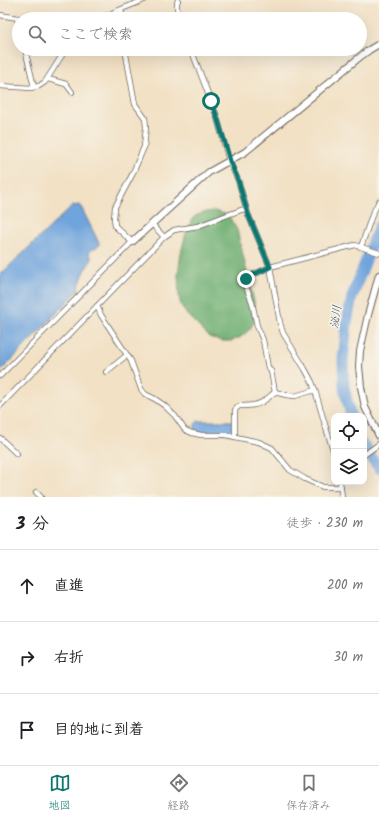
<!DOCTYPE html>
<html lang="ja">
<head>
<meta charset="utf-8">
<style>
	body { margin:0; font-family:Kalam,"Klee One",sans-serif; background:#f6f6f6; color:#202124 }
	.controls { position:absolute; right:12px; bottom:12px; display:grid; overflow:hidden; border-radius:8px; box-shadow:0 4px 16px #0002 }
	.controls button { width:36px; height:36px; display:grid; place-items:center; padding:0; border:0; border-bottom:1px solid #e0e0e0; background:#fff; color:#202124; font:20px sans-serif }
	.stop { position:absolute; width:12px; height:12px; margin:-9px; border:3px solid #0f766e; border-radius:50%; background:#fff }
	.stop.end { background:#0f766e; border-color:#fff; box-shadow:0 1px 4px #0008 }
	.list { margin:0; padding:0; list-style:none }
	h2 { display:flex; justify-content:space-between; align-items:center; height:52px; margin:0; padding:0 16px; font-size:17px }
	h2 small { font-size:13px; font-weight:400; color:#757577 }
	.list li { display:grid; grid-template-columns:26px 1fr auto; gap:12px; align-items:center; box-sizing:border-box; height:72px; padding:0 16px; border-top:1px solid #e0e0e0 }
	.list b { display:block; font-size:15px; white-space:nowrap }
	.list em { font-size:13px; font-style:normal; color:#757577 }
	.icon { flex:none; width:22px; height:22px; fill:none; stroke:currentColor; stroke-width:2; stroke-linecap:round; stroke-linejoin:round }
	.map { position:relative; flex:none; width:379px; height:497px; overflow:hidden }
	.search { position:absolute; background:#fff; box-shadow:0 4px 16px #0002; left:12px; right:12px; top:12px; height:44px; display:flex; align-items:center; gap:10px; box-sizing:border-box; padding:0 14px; border-radius:22px; color:#757577; font-size:15px }
	.sheet { height:268px; background:#fff }
	nav { display:flex; justify-content:space-around; align-items:center; box-sizing:border-box; height:56px; border-top:1px solid #e0e0e0; background:#fff; font-size:11px; color:#757577 }
	nav a { display:grid; justify-items:center; gap:2px }
	nav .on { color:#0f766e }
	.map>svg:first-child { display:block }
	.forest { fill:#6cad70; stroke:#446446 }
	.water { fill:#70a4dd; stroke:#46607c }
	.lines { fill:none; stroke-linecap:round; stroke-linejoin:round }
	.river { stroke:#70a4dd; stroke-width:11 }
	.minor-casing { stroke:#676157; stroke-width:6 }
	.tertiary-casing { stroke:#676157; stroke-width:8 }
	.minor { stroke:#fff; stroke-width:4.5 }
	.tertiary { stroke:#fff; stroke-width:6 }
	.route { stroke:#0f766e; stroke-width:5 }
	.labels { text-anchor:middle; dominant-baseline:central; stroke-width:3; stroke-linejoin:round; paint-order:stroke }
	.water-label { font-size:12px; font-style:italic; fill:#425973; stroke:#f7f3e8 }
</style>
</head>
<body>
<div class="map">
<svg width="379" height="497" viewBox="0 0 379 497">
	<rect width="100%" height="100%" fill="#f7f3e8"/>
	<filter id="ink" filterUnits="userSpaceOnUse"><feTurbulence type="fractalNoise" baseFrequency=".025" numOctaves="2"/><feDisplacementMap in="SourceGraphic" scale="8" xChannelSelector="R" yChannelSelector="G"/><feConvolveMatrix kernelMatrix="1 2 1 2 8 2 1 2 1" color-interpolation-filters="sRGB"/></filter>
	<filter id="wash" filterUnits="userSpaceOnUse"><feTurbulence type="fractalNoise" baseFrequency=".012" numOctaves="4" result="noise"/><feDisplacementMap in="SourceGraphic" scale="16" xChannelSelector="R" yChannelSelector="G"/><feGaussianBlur stdDeviation="0.9" result="paint"/><feColorMatrix in="noise" values="0 0 0 0 0 0 0 0 0 0 0 0 0 0 0 0 0 1.4 0 .05"/><feComposite in="paint" operator="in"/></filter>
	<g filter="url(#wash)">
		<rect width="100%" height="100%" fill="#f2e1c5"/>
		<polygon class="forest" points="215,211 228,215 237,230 254,301 255,320 250,329 241,337 231,341 221,341 209,337 187,315 181,305 179,297 178,274 181,253 187,229 195,216 205,212"/>
		<g class="water">
			<path d="M80 205 100 245 89 252 92 259C85 269 81 279 78 291L0 372V275L72 206Z"/>
			<polygon points="198,421 233,421 233,430 231,434 225,433 195,432 195,424"/>
		</g>
		<g class="lines">
			<g class="river">
				<polyline points="351,416 344,387 343,360 347,322 352,297 379,226"/>
				<polyline points="364,445 373,460 379,468"/>
			</g>
		</g>
	</g>
	<g filter="url(#ink)">
		<g class="lines">
			<g class="minor-casing">
				<g id="minor">
					<path d="M178 0C175 6 178 13 179 19"/>
					<polyline points="121,10 123,19"/>
					<polyline points="0,15 24,19"/>
					<polyline points="17,18 19,26"/>
					<polyline points="97,19 144,0"/>
					<polyline points="25,49 34,87"/>
					<polyline points="191,49 217,117 229,161 238,180 248,214 270,267 280,323 283,333 305,369 312,382 315,390 326,428 334,453"/>
					<polyline points="48,79 66,84 72,92"/>
					<polyline points="0,86 31,88 39,86 45,82 66,49"/>
					<polyline points="152,224 164,237"/>
					<polyline points="361,247 372,215 379,201"/>
					<polyline points="97,306 101,315 131,361 141,389 145,394 155,399 165,406 175,416 185,430 192,433 201,435 226,435 259,442 272,448 290,470 305,479 323,487 341,487"/>
					<polyline points="106,372 127,355"/>
					<polyline points="0,376 132,242 115,226 114,218 115,207 132,175 144,147 146,127 145,118 135,104 125,49"/>
					<polyline points="275,392 271,371 268,368 263,340 257,326 252,302 245,284 246,279 250,276 270,267 355,245 379,253"/>
					<polyline points="275,392 286,395 295,396 315,390"/>
					<polyline points="0,406 164,237 174,230 198,226 241,210 247,209"/>
					<path d="M235 437V410L239 406C248 406 258 406 265 400 269 398 272 394 275 392"/>
					<polyline points="0,438 17,454"/>
					<polyline points="364,455 379,444"/>
					<polyline points="340,482 342,497"/>
					<polyline points="36,492 41,497"/>
				</g>
			</g>
			<g class="tertiary-casing">
				<g id="tertiary">
					<polyline points="132,242 209,172 245,152 361,56 369,50 379,44"/>
					<polyline points="379,275 368,315 360,351 359,366 361,387 365,407 379,436"/>
				</g>
			</g>
			<use href="#minor" class="minor"/>
			<use href="#tertiary" class="tertiary"/>
		</g>
	</g>
	<g class="lines" filter="url(#ink)">
		<polyline class="route" points="211,101 217,117 230,161 238,180 248,214 270,267 250,276 246,279"/>
	</g>
	<g class="labels">
		<g class="water-label">
			<text transform="translate(336 317) rotate(-82)">泌川</text>
		</g>
	</g>
</svg>
<div class="controls">
<button><svg class="icon" aria-label="locate" viewBox="0 0 24 24"><circle cx="12" cy="12" r="6"/><path d="M12 2v4M12 18v4M2 12h4M18 12h4"/></svg></button>
<button><svg class="icon" aria-label="layers" viewBox="0 0 24 24"><path d="M12 4l9 5-9 5-9-5zM3 14l9 5 9-5"/></svg></button>
</div>
<div class="stop" style="left:211px;top:101px"></div>
<div class="stop end" style="left:246px;top:279px"></div>
<div class="search"><svg class="icon" aria-label="search" viewBox="0 0 24 24"><circle cx="10" cy="10" r="6"/><path d="M15 15l6 6"/></svg>ここで検索</div>
</div>
<section class="sheet">
<h2>3 分<small>徒歩 · 230 m</small></h2>
<ul class="list">
<li><svg class="icon" aria-label="ahead" viewBox="0 0 24 24"><path d="M12 20V5M6 11l6-6 6 6"/></svg><div><b>直進</b></div><em>200 m</em></li>
<li><svg class="icon" aria-label="right" viewBox="0 0 24 24"><path d="M7 20v-9h11M14 6l5 5-5 5"/></svg><div><b>右折</b></div><em>30 m</em></li>
<li><svg class="icon" aria-label="arrive" viewBox="0 0 24 24"><path d="M6 21V4h12l-3 4 3 4H6"/></svg><div><b>目的地に到着</b></div></li>
</ul>
</section>
<nav>
<a class="on"><svg class="icon" aria-label="map" viewBox="0 0 24 24"><path d="M3 6l6-2 6 2 6-2v14l-6 2-6-2-6 2zM9 4v14M15 6v14"/></svg>地図</a>
<a><svg class="icon" aria-label="directions" viewBox="0 0 24 24"><path d="M12 3l9 9-9 9-9-9zM9 14v-3h6M13 9l2 2-2 2"/></svg>経路</a>
<a><svg class="icon" aria-label="saved" viewBox="0 0 24 24"><path d="M7 4h10v16l-5-4-5 4z"/></svg>保存済み</a>
</nav>
</body>
</html>
